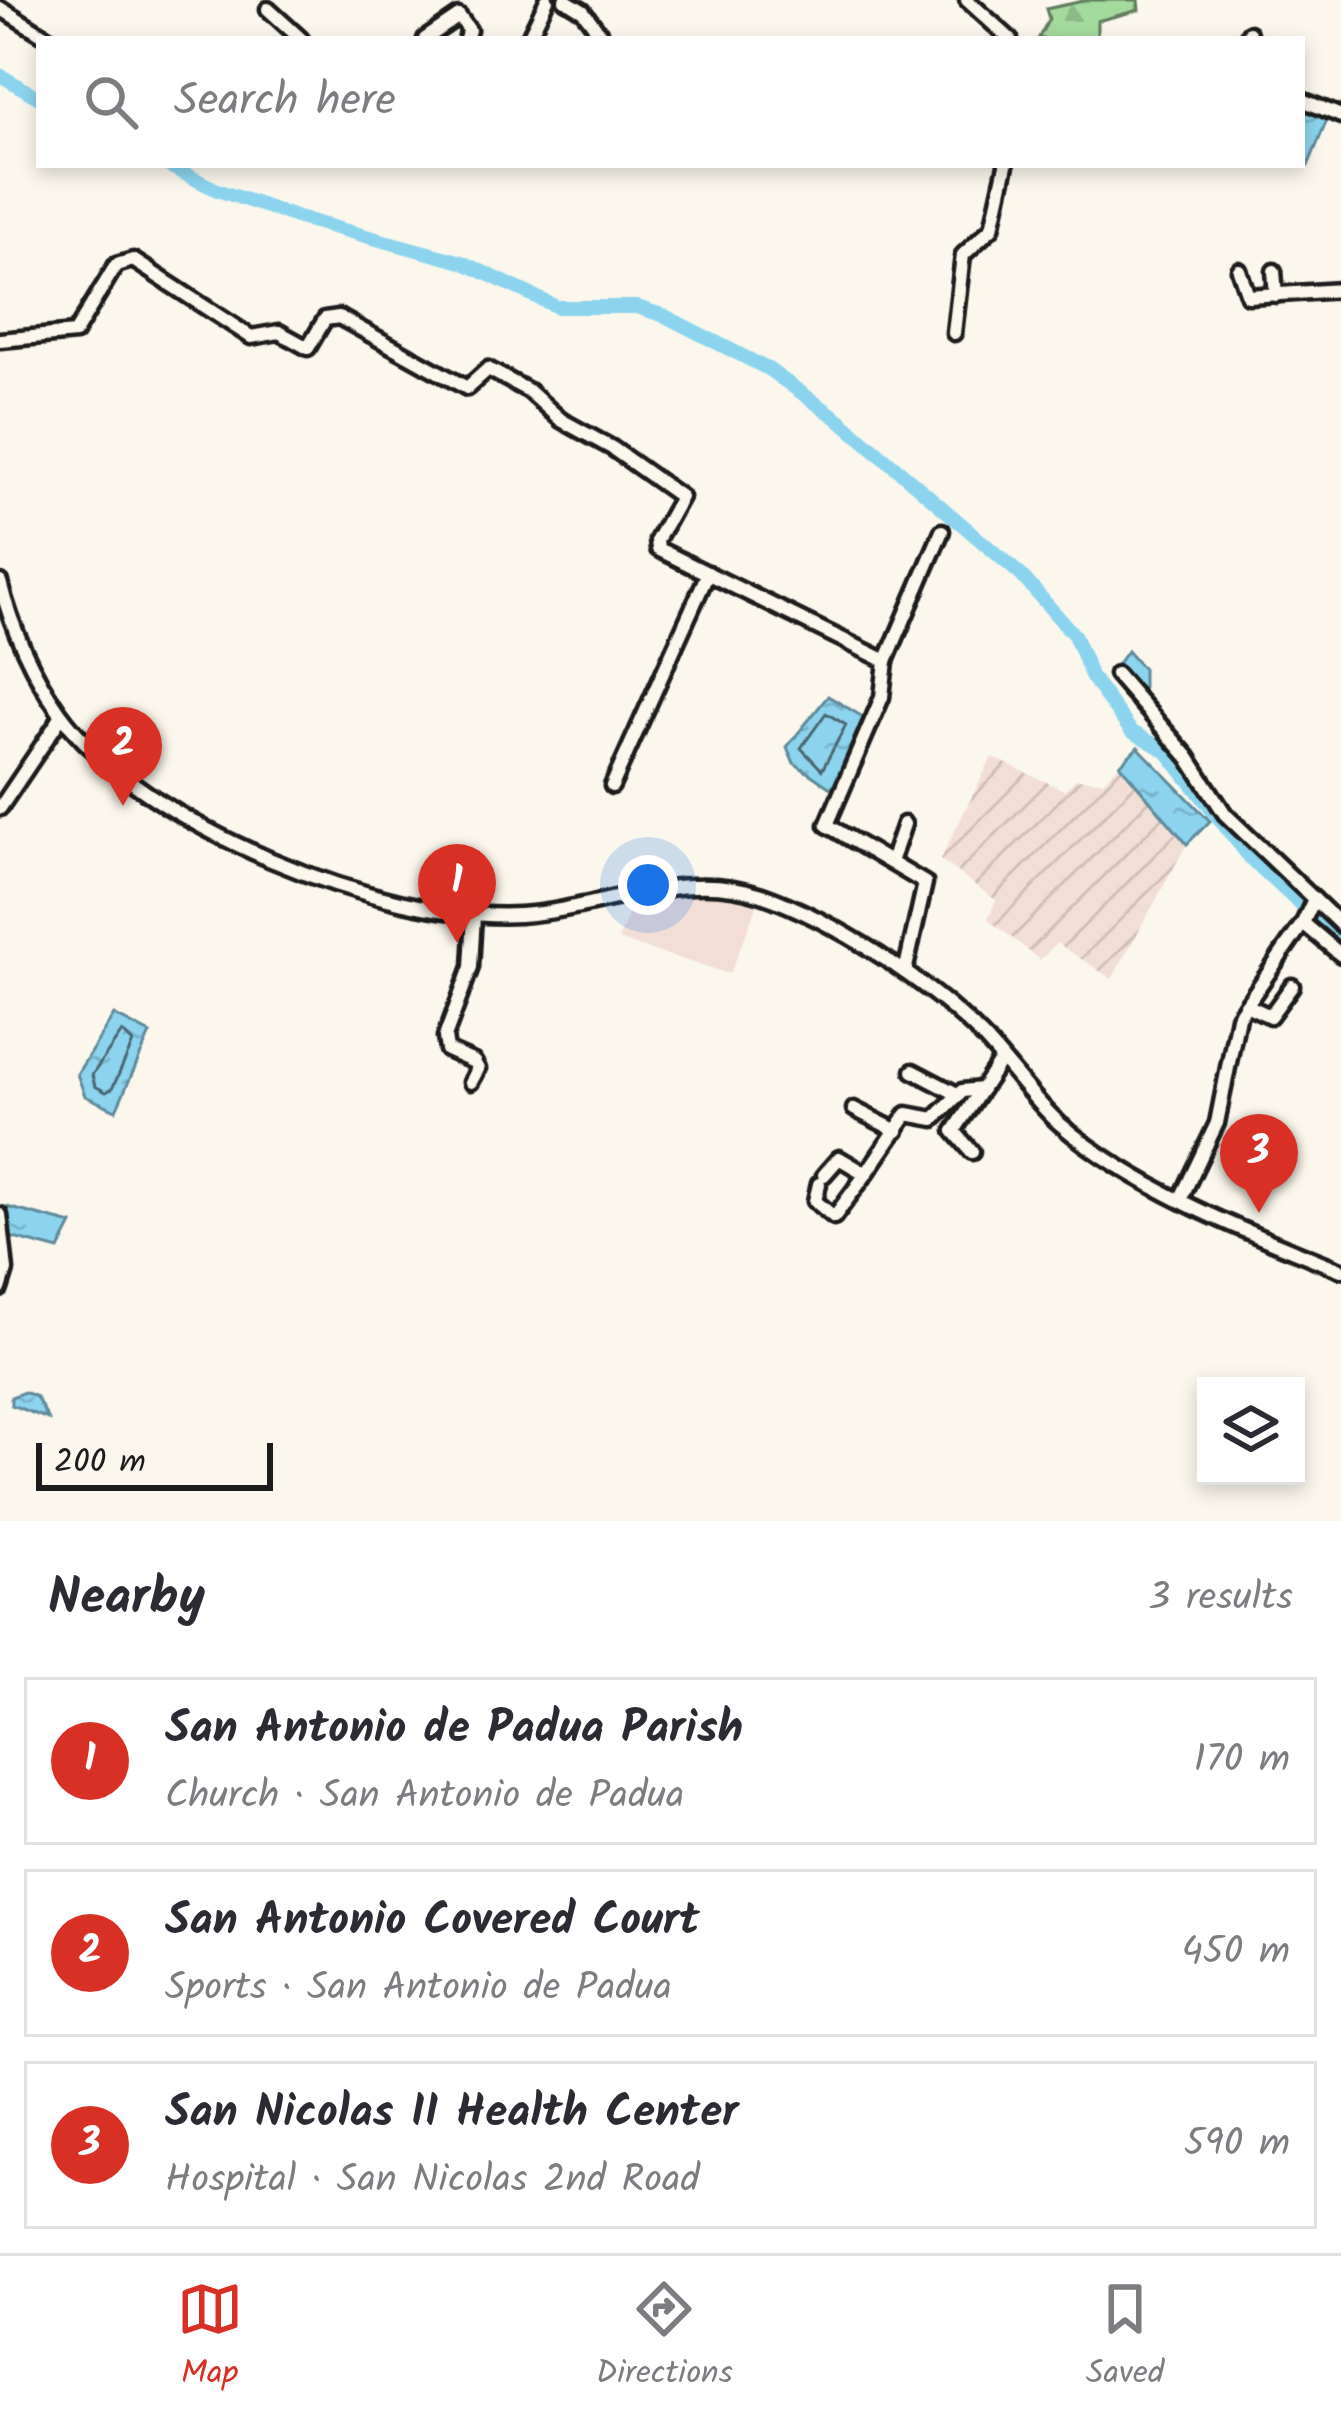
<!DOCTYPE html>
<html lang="en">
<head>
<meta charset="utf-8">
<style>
	body { margin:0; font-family:Kalam,sans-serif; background:#f7f7f7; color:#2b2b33 }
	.controls { position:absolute; right:36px; bottom:36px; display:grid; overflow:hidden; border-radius:0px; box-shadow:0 6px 18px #0003 }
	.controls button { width:108px; height:108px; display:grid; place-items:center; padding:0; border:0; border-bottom:3px solid #e1e1e2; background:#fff; color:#2b2b33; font:60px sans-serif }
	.scale { position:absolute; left:36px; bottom:30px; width:237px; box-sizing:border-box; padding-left:12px; border:6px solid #1c1c1c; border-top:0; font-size:33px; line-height:42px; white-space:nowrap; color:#1c1c1c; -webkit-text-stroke:9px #fbf7ec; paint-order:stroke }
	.you { position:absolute; left:648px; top:885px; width:42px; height:42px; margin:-30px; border:9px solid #fff; border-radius:50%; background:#1a73e8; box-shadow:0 0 0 18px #1a73e833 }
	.badge { display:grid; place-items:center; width:78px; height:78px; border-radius:50%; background:#d93025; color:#fff; font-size:39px; font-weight:700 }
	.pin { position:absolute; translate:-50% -99px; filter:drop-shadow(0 3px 6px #0008) }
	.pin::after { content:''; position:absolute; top:63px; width:42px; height:36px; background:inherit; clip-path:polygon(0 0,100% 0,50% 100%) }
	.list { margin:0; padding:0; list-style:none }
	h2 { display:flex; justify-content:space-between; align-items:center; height:156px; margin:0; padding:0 48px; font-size:51px }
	h2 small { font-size:39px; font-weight:400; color:#7c7c81 }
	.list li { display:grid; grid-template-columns:78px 1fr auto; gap:36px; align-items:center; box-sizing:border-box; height:168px; margin:0 24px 24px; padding:0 24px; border:3px solid #e1e1e2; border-radius:0px }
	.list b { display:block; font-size:45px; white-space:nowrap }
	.list p { margin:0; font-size:39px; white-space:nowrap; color:#7c7c81 }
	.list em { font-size:39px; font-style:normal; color:#7c7c81 }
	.icon { flex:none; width:66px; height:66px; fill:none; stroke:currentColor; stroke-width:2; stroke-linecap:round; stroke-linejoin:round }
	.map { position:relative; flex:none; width:1341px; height:1521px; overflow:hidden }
	.search { position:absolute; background:#fff; box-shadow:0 6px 18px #0003; left:36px; right:36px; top:36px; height:132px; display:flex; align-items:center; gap:30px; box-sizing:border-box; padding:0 42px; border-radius:0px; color:#7c7c81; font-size:45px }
	.sheet { height:732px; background:#fff }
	nav { display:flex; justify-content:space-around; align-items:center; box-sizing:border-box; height:168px; border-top:3px solid #e1e1e2; background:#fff; font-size:33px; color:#7c7c81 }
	nav a { display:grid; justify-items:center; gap:6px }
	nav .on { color:#d93025 }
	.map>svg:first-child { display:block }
	.built { fill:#f3ded6 }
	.industrial { fill:url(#industrial-furrows) }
	.forest { fill:url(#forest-firs); stroke:#607b5d; stroke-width:3 }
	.water { fill:url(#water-ripples); stroke:#5f8a9a; stroke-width:3 }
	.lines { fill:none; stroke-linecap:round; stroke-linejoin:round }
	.shore { stroke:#496670; stroke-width:3 }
	.river { stroke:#8cd4ee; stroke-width:14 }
	.minor-casing { stroke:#1c1c1c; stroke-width:21 }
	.minor { stroke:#fbf7ec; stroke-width:12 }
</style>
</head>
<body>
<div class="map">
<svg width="1341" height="1521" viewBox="0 0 1341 1521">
	<defs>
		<pattern id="industrial-furrows" width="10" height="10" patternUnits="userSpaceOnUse" patternTransform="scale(3)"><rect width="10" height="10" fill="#f3ded6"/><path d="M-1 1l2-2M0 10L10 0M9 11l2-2" fill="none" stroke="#d0beb7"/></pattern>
		<pattern id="forest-firs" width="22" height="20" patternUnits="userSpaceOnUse" patternTransform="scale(3)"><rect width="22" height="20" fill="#a4da9e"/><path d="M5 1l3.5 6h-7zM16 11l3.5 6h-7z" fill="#8dba88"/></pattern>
		<pattern id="water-ripples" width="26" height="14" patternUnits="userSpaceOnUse" patternTransform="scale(3)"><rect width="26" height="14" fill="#8cd4ee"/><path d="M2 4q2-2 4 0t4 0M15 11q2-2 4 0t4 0" fill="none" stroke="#78b5cc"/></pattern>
	</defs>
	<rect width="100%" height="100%" fill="#fbf7ec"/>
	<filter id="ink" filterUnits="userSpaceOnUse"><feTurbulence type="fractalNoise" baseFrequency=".00833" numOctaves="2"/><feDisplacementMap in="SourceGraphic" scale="24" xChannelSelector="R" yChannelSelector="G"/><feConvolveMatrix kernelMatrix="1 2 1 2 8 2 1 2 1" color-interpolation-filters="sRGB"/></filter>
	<g filter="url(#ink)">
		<polygon class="built" points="709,893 760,899 730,974 618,940 636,895"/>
		<polygon class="industrial" points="992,757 1064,790 1076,779 1103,781 1120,765 1187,844 1112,979 1057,943 1040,960 988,919 996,900 940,860"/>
		<polygon class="forest" points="1088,0 1138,0 1139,10 1097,21 1097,39 1038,39 1049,19 1046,9"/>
		<g class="water">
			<polygon points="1302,105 1329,115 1308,166 1298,165 1302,165"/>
			<polygon points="1127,651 1143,669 1143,702 1117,665"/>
			<polygon points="828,696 863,717 832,789 794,763 787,747"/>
			<polygon points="1138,747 1210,821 1187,844 1120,765"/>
			<polygon points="114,1015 150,1034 116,1110 85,1096 77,1074"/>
			<polygon points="7,1207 72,1224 59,1250 10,1237"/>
			<polygon points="24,1392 36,1397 48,1419 11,1405 11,1397"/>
		</g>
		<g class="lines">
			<g class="shore">
				<polygon points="826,713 846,725 822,770 801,748"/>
				<polygon points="122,1032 133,1043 112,1089 106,1092 95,1086 92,1075"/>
			</g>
			<g class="river">
				<polyline points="0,75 39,98"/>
				<polyline points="167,165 217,190 299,218 462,262 557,307 637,307 665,316 768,369 841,421 1021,575 1074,635 1092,678 1131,731 1166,751 1250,858 1341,942"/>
			</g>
			<g class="minor-casing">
				<g id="minor">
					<polyline points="565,0 583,11 604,39"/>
					<polyline points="967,0 1010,39"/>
					<polyline points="0,8 50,39"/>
					<polyline points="268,9 301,39"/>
					<polyline points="425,39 459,16 469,30 466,39"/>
					<polyline points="528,39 547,0"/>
					<polyline points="1247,39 1249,33"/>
					<polyline points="1302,100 1341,116"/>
					<polyline points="1239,270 1248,296 1341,290"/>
					<polyline points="1274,271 1276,295"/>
					<polyline points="954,333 963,255 992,228 1006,165"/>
					<polyline points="0,340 75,333 116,265 133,260 251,337 279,332 308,348 325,319 339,317 467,388 488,369 529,391 561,420 612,448 681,497 657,540 658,549 886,661 882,697 827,825 925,883 905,972"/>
					<path d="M0 582C11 627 33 675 60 713 142 826 384 923 520 915 600 910 681 867 762 895 833 920 929 982 982 1036 1009 1064 1031 1098 1060 1124 1139 1191 1246 1232 1341 1270"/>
					<polyline points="886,661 942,531"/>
					<polyline points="1116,674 1188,757 1225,814 1314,899 1303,923"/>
					<polyline points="612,786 708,573"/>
					<polyline points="0,808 62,716"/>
					<polyline points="891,862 904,824"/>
					<polyline points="1314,899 1341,925"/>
					<polyline points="1246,1005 1270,1016 1292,986"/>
					<polyline points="913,1071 959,1095"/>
					<polyline points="471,1082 478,1069 474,1062 447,1050 445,1037 471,967 474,915"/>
					<polyline points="854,1109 897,1131"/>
					<polyline points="972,1152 954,1131 1001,1060"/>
					<polyline points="866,1174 907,1114 934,1119 962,1091 982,1089"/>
					<polyline points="819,1184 815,1201 834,1217 866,1174 839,1158 824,1175"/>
					<polyline points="1181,1198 1217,1123 1238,1017 1303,923 1341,955"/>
					<polyline points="0,1215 6,1270 0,1289"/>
				</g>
			</g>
			<use href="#minor" class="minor"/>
		</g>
	</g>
</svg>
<div class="controls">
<button><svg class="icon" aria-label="layers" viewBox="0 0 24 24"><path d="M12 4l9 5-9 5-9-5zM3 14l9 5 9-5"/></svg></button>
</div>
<div class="scale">200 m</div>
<div class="you"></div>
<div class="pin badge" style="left:457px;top:943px">1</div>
<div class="pin badge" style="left:123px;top:806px">2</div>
<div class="pin badge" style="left:1259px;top:1213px">3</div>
<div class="search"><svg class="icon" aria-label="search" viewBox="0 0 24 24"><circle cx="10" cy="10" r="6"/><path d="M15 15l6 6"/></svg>Search here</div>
</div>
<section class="sheet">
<h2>Nearby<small>3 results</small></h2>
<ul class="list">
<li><span class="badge">1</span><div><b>San Antonio de Padua Parish</b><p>Church · San Antonio de Padua</p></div><em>170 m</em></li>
<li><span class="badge">2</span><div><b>San Antonio Covered Court</b><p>Sports · San Antonio de Padua</p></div><em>450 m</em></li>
<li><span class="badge">3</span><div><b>San Nicolas II Health Center</b><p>Hospital · San Nicolas 2nd Road</p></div><em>590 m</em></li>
</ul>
</section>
<nav>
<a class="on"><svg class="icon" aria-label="map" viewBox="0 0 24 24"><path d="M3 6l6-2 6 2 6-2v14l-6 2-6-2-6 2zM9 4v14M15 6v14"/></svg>Map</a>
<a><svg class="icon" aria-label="directions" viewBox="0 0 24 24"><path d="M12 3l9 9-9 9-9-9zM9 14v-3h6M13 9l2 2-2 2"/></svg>Directions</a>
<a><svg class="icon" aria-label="saved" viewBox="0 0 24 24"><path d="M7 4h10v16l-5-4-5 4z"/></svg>Saved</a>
</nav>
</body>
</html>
